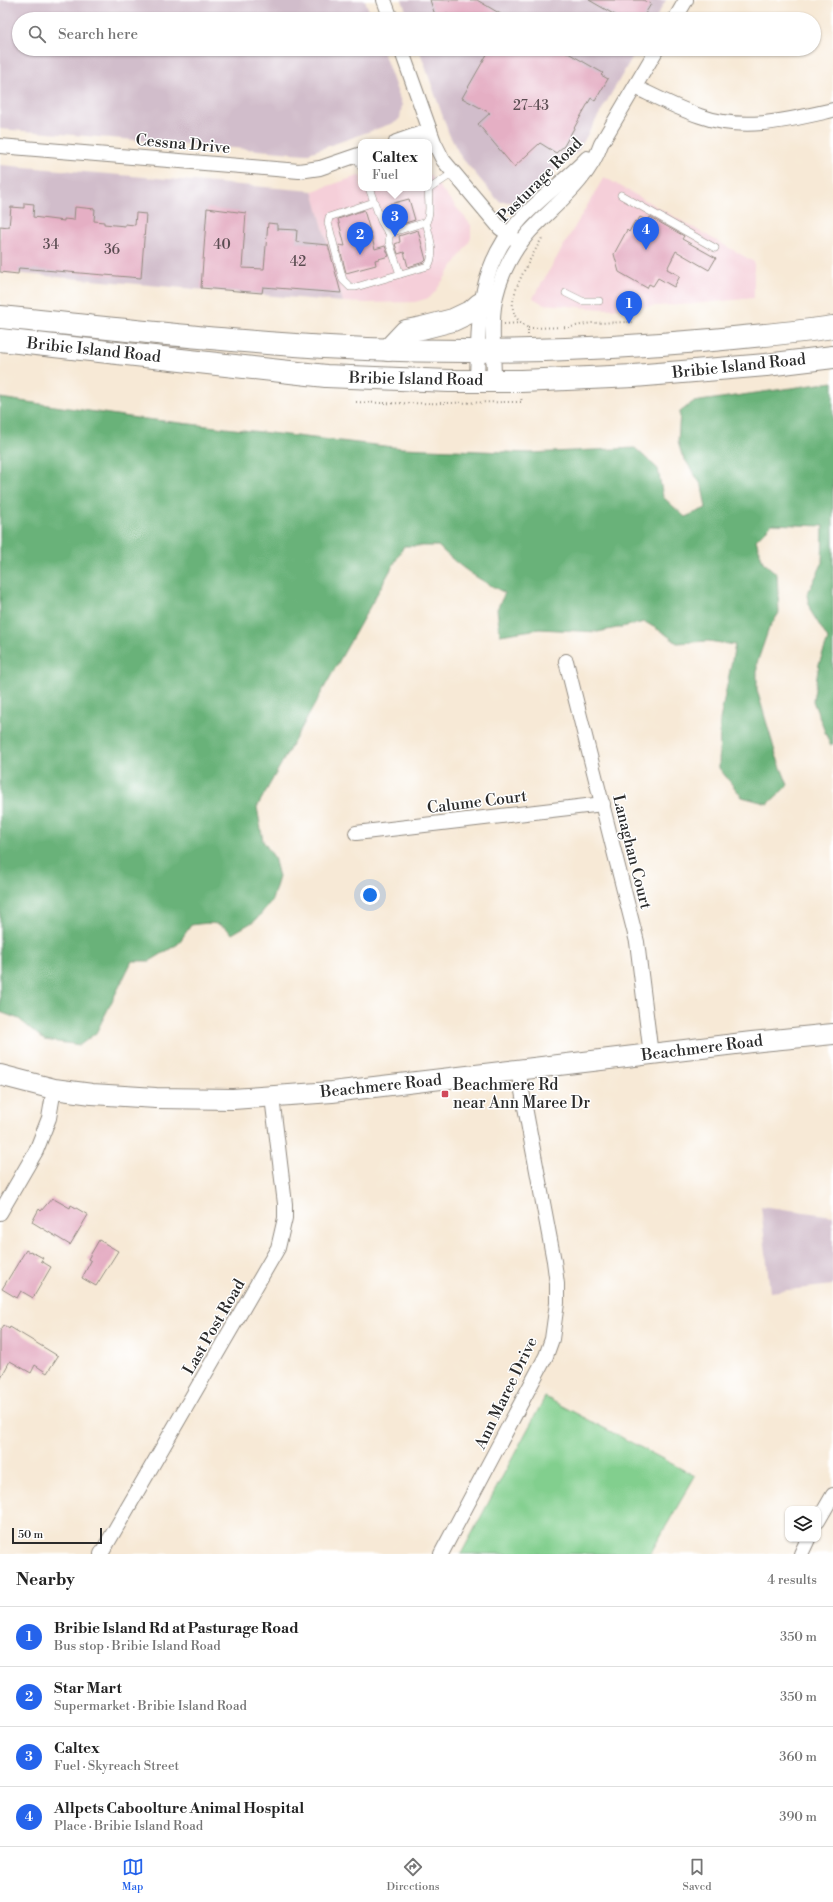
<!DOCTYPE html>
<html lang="en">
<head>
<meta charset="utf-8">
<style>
	body { margin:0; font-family:"Libre Bodoni",serif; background:#f2f2f2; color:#222 }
	.controls { position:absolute; right:12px; bottom:12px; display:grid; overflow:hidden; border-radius:8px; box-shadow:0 1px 3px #0004 }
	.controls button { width:36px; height:36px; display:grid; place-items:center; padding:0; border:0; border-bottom:1px solid #e0e0e0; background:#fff; color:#222; font:20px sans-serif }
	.scale { position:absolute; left:12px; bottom:10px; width:90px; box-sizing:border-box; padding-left:4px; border:2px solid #2b2b2b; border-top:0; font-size:11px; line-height:14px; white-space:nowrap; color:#2b2b2b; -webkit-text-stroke:3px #fff; paint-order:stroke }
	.you { position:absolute; left:370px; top:895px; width:14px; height:14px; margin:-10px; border:3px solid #fff; border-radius:50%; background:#1a73e8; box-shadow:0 0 0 6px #1a73e833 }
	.badge { display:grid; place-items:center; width:26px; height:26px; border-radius:50%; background:#2563eb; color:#fff; font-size:13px; font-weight:700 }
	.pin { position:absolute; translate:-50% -33px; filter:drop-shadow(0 1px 2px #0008) }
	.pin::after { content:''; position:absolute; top:21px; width:14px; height:12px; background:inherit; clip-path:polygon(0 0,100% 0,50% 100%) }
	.popup { position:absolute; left:358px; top:139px; width:74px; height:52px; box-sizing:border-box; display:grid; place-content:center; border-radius:8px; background:#fff; filter:drop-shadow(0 1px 3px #0005); font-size:13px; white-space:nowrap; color:#767676 }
	.popup b { font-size:15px; color:#222 }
	.popup::after { content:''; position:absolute; left:50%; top:100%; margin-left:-8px; border:8px solid transparent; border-top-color:#fff }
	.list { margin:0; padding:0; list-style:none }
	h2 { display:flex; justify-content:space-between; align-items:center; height:52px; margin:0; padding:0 16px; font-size:17px }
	h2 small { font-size:13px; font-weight:400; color:#767676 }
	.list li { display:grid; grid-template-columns:26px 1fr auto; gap:12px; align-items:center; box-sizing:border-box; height:60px; padding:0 16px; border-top:1px solid #e0e0e0 }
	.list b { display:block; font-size:15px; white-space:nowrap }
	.list p { margin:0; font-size:13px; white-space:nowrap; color:#767676 }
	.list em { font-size:13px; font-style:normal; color:#767676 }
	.icon { flex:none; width:22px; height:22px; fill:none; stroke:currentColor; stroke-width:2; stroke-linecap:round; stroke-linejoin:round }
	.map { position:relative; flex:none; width:833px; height:1554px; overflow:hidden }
	.search { position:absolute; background:#fff; box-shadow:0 1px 3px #0004; left:12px; right:12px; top:12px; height:44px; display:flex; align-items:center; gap:10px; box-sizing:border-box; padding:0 14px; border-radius:22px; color:#767676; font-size:15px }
	.sheet { height:292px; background:#fff }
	nav { display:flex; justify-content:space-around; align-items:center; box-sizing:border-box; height:56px; border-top:1px solid #e0e0e0; background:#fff; font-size:11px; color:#767676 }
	nav a { display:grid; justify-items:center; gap:2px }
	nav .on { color:#2563eb }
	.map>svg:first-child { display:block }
	.built { fill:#f5cfd9 }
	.industrial { fill:#d1bdcb }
	.green { fill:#82cf8e; stroke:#567d5c }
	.forest { fill:#69b279; stroke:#4a6e52 }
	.building { fill:#e5afc4 }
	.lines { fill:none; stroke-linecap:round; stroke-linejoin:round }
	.service-casing { stroke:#918a80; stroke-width:8 }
	.minor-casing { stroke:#918a80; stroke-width:16 }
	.secondary-casing { stroke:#918a80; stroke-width:22 }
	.primary-casing { stroke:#918a80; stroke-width:24 }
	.path { stroke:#918a80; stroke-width:2; stroke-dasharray:1 3; stroke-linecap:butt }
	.service { stroke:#fff; stroke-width:7 }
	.minor { stroke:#fff; stroke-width:14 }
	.secondary { stroke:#fff; stroke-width:20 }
	.primary { stroke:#fff; stroke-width:22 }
	.poi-dot { fill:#d1495b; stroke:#fff; stroke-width:1.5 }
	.labels { text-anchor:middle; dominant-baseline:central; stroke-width:3; stroke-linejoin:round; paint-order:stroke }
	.number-label { font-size:14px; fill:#5a4c51 }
	.street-label { font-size:16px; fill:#2b2b2b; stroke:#fff }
	.poi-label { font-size:16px; fill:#2b2b2b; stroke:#fff; text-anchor:start }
</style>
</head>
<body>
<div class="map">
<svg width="833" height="1554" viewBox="0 0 833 1554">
	<rect width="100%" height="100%" fill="#fff"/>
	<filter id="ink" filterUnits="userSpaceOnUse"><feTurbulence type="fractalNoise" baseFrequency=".025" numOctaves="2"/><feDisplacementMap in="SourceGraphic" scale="8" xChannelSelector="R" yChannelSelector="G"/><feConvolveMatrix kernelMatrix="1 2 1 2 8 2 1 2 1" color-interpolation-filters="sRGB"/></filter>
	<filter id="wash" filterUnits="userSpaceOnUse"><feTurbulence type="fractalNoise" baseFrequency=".012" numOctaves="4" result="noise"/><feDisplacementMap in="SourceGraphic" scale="16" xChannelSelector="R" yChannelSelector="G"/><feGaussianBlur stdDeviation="0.9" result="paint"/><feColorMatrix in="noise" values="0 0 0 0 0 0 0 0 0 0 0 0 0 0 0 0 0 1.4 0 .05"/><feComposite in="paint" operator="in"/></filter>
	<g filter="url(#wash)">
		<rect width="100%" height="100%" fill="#f7e9d6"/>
		<g class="built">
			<polygon points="429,174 471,225 471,238 468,244 435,292 429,298 415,302 366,303 343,302 313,191 361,175 361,188 429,188"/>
			<polygon points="604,177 754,262 754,298 693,304 604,309 543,304 533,298"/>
		</g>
		<g class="industrial">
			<polygon points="0,0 365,0 372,19 19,19 19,49 382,49 402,105 400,118 396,122 306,154 0,129"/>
			<polygon points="402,0 666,0 655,19 409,19"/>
			<polygon points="419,49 637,49 578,151 522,197 513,202 501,202 496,198 461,157 449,134"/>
			<polygon points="0,165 313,191 343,302 0,272"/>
			<polygon points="761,1206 833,1216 833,1285 770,1292"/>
		</g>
		<polygon class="green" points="545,1397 695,1476 650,1554 461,1554"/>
		<path class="forest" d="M833 382V744L830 745 813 701 819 664 828 639 810 610 807 595 822 564 823 526 772 524 756 540 763 562 777 574 779 613 769 628 757 663V690L776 755 788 785 768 804 742 797 719 768 720 720 735 645 708 641 677 643 664 633 645 622 598 632 539 629 500 635 497 609 505 593C476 578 462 569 438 546H404L257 807 263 841 274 857 279 877 272 900 256 920 232 934C221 920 207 923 191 925L178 944 150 961H132L96 1033 80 1045 44 1040 19 1019 0 1012V398L137 418 402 448 531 453 635 448 658 469 663 497 685 517 706 508 702 486 682 455 678 442 680 412 693 402Z"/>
		<g id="blocks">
			<g class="building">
				<polygon points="430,0 477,0 509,19 456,19 447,14 436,18"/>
				<polygon points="589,0 643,0 651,4 642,19 622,19"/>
				<polygon points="490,49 561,49 603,73 601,75 608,79 595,101 591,98 564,146 556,153 540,143 514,167 478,124 490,113 462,98"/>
				<polygon points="409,199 415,220 396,226 390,204"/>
				<polygon points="24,203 34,204 33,217 64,221 64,219 74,220 75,207 95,209 94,221 104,222 104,224 125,226 125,224 135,225 136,213 146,214 141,278 19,268 18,274 0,272 0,226 9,227 11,207 24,208"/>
				<polygon points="207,208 246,213 242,268 264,269 268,223 277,224 277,229 297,230 296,242 328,245 341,293 263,287 262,293 201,288"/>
				<polygon points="364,210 375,249 385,246 389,256 375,260 376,265 346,273 339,245 345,246 338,219"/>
				<polygon points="640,217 648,221 650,217 684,236 682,239 716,258 709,270 676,251 667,269 680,276 674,287 658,278 653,286 649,284 647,288 619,272 614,254 627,230 629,232 635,221 637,222"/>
				<polygon points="418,230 426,260 424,262 408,267 404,252 398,254 395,244 400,242 399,236"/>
				<polygon points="52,1198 70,1208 71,1205 88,1215 70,1245 32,1222 39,1209 41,1211"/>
				<polygon points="99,1240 118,1251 96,1286 82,1278 91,1261 88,1259"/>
				<polygon points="26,1250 29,1252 30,1251 43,1258 41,1261 51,1267 33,1298 21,1291 17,1298 2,1289"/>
				<polygon points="4,1325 9,1329 10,1327 58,1356 47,1373 35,1365 31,1373 10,1361 0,1379 0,1331"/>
			</g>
		</g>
	</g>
	<g filter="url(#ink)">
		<use href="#blocks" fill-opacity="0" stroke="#918a80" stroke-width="1"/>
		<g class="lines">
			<g class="service-casing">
				<g id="service">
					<polyline points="357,156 361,167"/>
					<path d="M369 188 381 221 387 231 393 232 426 222C432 212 427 200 429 189L453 173"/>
					<polyline points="621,195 715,248"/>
					<path d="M374 202 329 217 328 223 343 280 350 287H356L428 266C436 254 429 235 426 222"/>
					<polyline points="393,232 389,236 389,242 400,274"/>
					<polyline points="566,293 582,301 599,301"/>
				</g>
			</g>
			<g class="minor-casing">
				<g id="minor">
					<polyline points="384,0 391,19"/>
					<polyline points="675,19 686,0"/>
					<polyline points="401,49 434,142 443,160 500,228 516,240"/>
					<path d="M635 87C656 97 677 108 700 116 744 132 789 120 833 110"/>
					<polyline points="396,142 430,130"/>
					<polyline points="0,146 299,171 320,168 361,154"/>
					<path d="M477 381C479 320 476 268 520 220 540 198 566 180 587 158"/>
					<path d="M494 381C494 357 491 331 494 307 498 277 515 245 537 224 561 200 590 177 601 144L657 49"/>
					<polyline points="566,661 637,942 651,1055"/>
					<polyline points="356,833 603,804"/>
					<polyline points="0,1213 36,1151 49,1118 54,1089"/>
					<polyline points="818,1521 833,1495"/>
					<polyline points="101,1554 278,1248 285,1218 285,1204 272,1097"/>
					<polyline points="441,1554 546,1356 552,1339 557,1303 557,1284 554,1261 518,1070"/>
					<polyline points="801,1554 808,1539"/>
				</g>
			</g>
			<g class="secondary-casing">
				<polyline id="secondary" points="0,1075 54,1089 92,1094 156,1098 233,1099 332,1092 752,1042 833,1034"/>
			</g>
			<g class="primary-casing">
				<g id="primary">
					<path d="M0 317C89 326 178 336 267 343 415 355 564 353 712 340 752 336 793 333 833 327"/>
					<polyline points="0,340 326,376 449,381 521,381 634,376 766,365 833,357"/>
					<polyline points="388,350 406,331 422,328 453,320 472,311 480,304"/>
				</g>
			</g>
			<g class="path">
				<polyline points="504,324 521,323"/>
				<polyline points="528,328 571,327 591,323 632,322"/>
				<path d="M528 335V328C521 323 514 318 513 309 510 291 533 255 542 238"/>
				<path d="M356 402C411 405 466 402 522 402L521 398"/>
			</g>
			<use href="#service" class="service"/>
			<use href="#minor" class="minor"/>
			<use href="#secondary" class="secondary"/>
			<use href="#primary" class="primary"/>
		</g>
	</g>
	<rect class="poi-dot" x="441" y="1090" width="8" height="8" rx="2"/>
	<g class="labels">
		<g class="number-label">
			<text x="531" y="106">27-43</text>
			<text x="51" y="245">34</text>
			<text x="222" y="245">40</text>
			<text x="112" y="250">36</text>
			<text x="298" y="262">42</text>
		</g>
		<g class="street-label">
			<text transform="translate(183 144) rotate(5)">Cessna Drive</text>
			<text transform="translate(540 180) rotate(-45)">Pasturage Road</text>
			<text transform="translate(94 350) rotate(6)">Bribie Island Road</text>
			<text transform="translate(739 366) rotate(-6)">Bribie Island Road</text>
			<text transform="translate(416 379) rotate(1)">Bribie Island Road</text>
			<text transform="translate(477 802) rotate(-7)">Calume Court</text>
			<text transform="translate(632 852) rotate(76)">Lanaghan Court</text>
			<text transform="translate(702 1048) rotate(-7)">Beachmere Road</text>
			<text transform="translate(381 1086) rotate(-6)">Beachmere Road</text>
			<text transform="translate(214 1327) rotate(-60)">Last Post Road</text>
			<text transform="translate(506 1393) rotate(-64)">Ann Maree Drive</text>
		</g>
		<g class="poi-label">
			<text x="453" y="1085">Beachmere Rd<tspan x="453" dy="18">near Ann Maree Dr</tspan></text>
		</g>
	</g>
</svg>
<div class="controls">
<button><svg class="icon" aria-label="layers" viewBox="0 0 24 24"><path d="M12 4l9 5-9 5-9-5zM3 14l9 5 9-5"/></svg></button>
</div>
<div class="scale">50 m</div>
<div class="you"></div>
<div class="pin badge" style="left:629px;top:324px">1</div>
<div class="pin badge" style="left:360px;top:255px">2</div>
<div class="pin badge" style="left:395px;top:237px">3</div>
<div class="popup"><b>Caltex</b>Fuel</div>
<div class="pin badge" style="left:646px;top:250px">4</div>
<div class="search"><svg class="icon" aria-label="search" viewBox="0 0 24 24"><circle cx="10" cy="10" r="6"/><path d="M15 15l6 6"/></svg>Search here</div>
</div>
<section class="sheet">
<h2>Nearby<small>4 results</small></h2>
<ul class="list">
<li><span class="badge">1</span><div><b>Bribie Island Rd at Pasturage Road</b><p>Bus stop · Bribie Island Road</p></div><em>350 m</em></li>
<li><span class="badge">2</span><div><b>Star Mart</b><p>Supermarket · Bribie Island Road</p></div><em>350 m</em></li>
<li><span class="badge">3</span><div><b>Caltex</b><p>Fuel · Skyreach Street</p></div><em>360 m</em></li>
<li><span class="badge">4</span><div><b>Allpets Caboolture Animal Hospital</b><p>Place · Bribie Island Road</p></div><em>390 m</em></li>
</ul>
</section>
<nav>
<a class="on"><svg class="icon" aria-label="map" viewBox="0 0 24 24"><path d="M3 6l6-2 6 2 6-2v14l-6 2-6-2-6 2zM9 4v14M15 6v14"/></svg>Map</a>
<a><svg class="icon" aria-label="directions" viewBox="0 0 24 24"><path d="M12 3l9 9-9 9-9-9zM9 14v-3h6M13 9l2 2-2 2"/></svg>Directions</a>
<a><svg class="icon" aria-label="saved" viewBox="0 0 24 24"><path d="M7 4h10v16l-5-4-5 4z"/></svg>Saved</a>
</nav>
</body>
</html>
